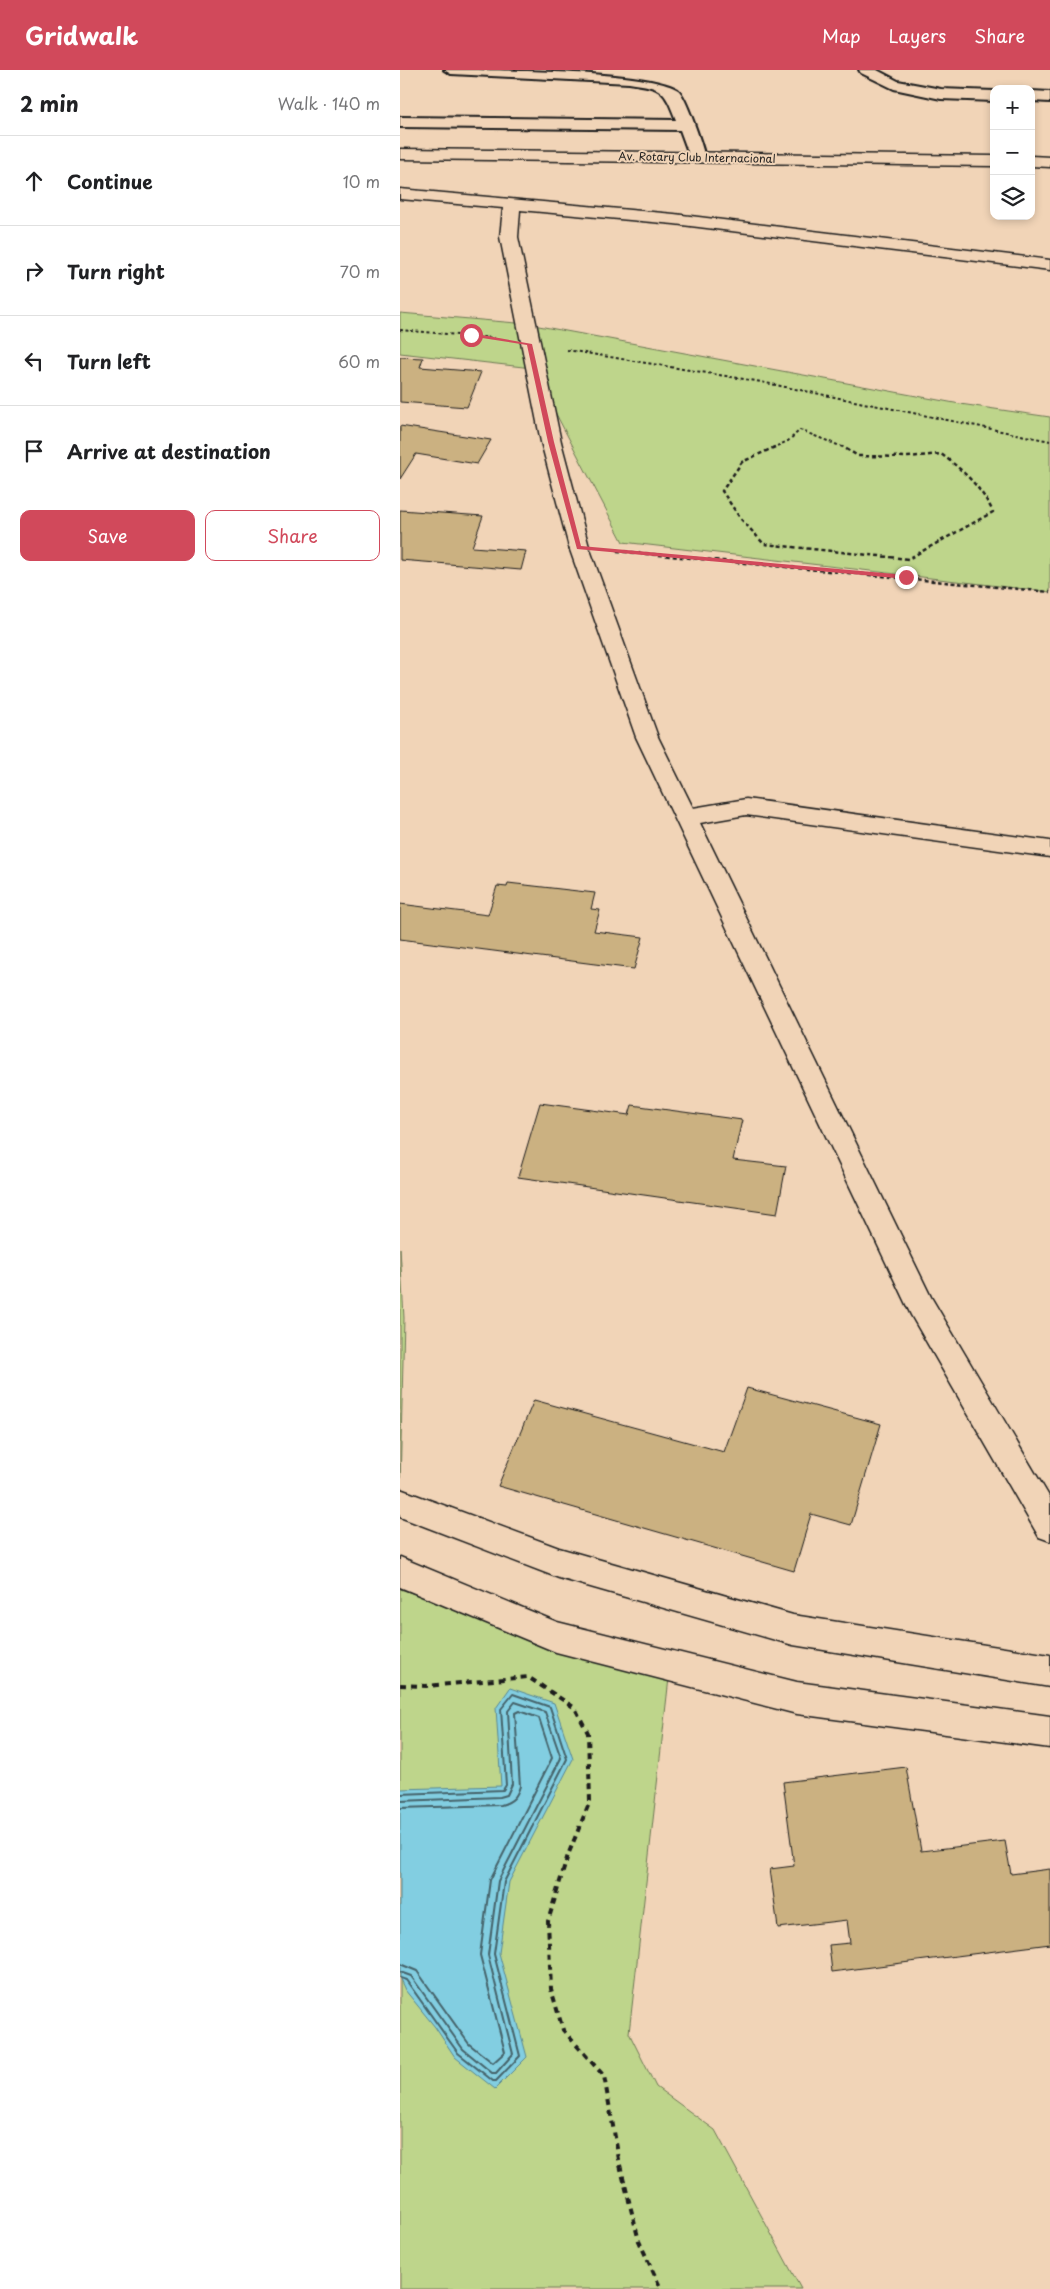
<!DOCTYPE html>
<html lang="en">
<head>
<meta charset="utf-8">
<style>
	body { margin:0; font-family:"Playpen Sans",sans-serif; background:#f2f2f2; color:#202124 }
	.controls { position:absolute; right:15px; top:15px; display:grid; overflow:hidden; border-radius:10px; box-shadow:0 2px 8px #0003 }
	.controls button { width:45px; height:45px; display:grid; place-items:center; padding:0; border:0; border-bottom:1px solid #e0e0e0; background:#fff; color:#202124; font:25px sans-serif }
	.stop { position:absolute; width:15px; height:15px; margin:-11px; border:4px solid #d1495b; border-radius:50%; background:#fff }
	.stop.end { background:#d1495b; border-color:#fff; box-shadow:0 1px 5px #0008 }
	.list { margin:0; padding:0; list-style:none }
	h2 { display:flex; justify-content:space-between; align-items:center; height:65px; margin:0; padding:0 20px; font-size:21px }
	h2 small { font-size:16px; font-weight:400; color:#757577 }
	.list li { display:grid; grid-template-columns:32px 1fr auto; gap:15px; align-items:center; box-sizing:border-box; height:90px; padding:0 20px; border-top:1px solid #e0e0e0 }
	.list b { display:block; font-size:19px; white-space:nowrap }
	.list em { font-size:16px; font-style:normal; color:#757577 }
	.actions { display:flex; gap:10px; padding:15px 20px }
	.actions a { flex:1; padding:11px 0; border:1px solid #d1495b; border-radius:10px; text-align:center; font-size:18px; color:#d1495b }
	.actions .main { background:#d1495b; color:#fff }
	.icon { flex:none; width:28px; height:28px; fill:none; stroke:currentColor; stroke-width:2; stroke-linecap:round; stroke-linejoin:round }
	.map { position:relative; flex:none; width:650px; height:2219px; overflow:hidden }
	header { display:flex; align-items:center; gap:30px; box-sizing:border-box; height:70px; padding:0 25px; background:#d1495b; color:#fff }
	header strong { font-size:24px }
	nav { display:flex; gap:28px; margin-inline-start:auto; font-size:18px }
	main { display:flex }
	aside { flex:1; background:#fff }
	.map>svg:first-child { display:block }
	.green { fill:#bed58b; stroke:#6d7854 }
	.water { fill:#82cee1; stroke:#598792 }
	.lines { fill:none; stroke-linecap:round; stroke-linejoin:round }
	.shore { stroke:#45636b; stroke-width:2 }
	.building { fill:#cbb181; stroke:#1c1c1c }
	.lane-casing { stroke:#1c1c1c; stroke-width:4 }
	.street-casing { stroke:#1c1c1c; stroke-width:3 }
	.secondary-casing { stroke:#1c1c1c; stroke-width:3 }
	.path-far2 { stroke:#1c1c1c; stroke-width:2; stroke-dasharray:3 2.5; stroke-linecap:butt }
	.path-far1 { stroke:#1c1c1c; stroke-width:2.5; stroke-dasharray:4 3; stroke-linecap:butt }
	.path { stroke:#1c1c1c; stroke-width:4; stroke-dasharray:6 5; stroke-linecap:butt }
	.lane { fill:#f1d4b7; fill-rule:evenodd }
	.street { fill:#f1d4b7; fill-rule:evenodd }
	.secondary { fill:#f1d4b7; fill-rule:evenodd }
	.route { fill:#d1495b }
	.labels { text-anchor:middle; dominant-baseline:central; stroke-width:4; stroke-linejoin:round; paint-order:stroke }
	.far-street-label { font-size:11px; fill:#1c1c1c; stroke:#f1d4b7 }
</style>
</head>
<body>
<header>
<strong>Gridwalk</strong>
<nav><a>Map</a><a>Layers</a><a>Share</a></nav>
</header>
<main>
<aside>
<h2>2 min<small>Walk · 140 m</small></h2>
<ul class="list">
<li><svg class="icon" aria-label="ahead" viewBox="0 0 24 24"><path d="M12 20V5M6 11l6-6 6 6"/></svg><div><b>Continue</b></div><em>10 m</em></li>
<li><svg class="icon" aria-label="right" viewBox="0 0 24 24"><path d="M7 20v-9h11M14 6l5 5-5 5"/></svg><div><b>Turn right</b></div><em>70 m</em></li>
<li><svg class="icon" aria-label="left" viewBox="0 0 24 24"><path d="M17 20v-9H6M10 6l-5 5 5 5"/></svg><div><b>Turn left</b></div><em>60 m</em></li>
<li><svg class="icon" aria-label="arrive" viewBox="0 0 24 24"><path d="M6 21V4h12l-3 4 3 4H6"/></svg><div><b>Arrive at destination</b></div></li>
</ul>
<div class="actions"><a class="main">Save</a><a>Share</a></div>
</aside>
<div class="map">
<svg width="650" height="2219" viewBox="0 0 650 2219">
	<rect width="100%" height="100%" fill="#f1d4b7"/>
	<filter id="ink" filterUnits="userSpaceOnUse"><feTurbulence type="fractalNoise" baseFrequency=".02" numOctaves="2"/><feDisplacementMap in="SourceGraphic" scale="10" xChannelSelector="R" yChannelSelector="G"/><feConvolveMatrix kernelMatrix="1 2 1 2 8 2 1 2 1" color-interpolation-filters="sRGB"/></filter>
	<g filter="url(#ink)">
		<g class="green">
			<polygon points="0,243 128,254 560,334 650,347 650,522 223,472 132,298 0,283"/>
			<polygon points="0,1178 4,1248 0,1416"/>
			<polygon points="0,1519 269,1608 229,1963 256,2017 315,2060 401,2219 0,2219"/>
		</g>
		<polygon class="water" points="110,1618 154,1633 173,1689 109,1812 99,1883 127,1987 95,2019 55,1987 35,1957 5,1920 0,1909 0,1719 101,1716 96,1638"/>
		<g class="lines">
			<g class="shore">
				<polyline points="0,1724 103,1720 106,1715 101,1639 113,1624 150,1637 167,1689 104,1812 94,1884 120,1986 96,2011 93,2011 58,1983 6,1910 0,1908"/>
				<polyline points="0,1731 100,1727 107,1725 112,1714 108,1641 115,1632 145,1642 161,1688 98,1811 88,1885 113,1984 96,2003 92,2003 63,1979 11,1906 0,1902"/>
				<path d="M0 1738 101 1735C112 1732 117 1727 120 1716L115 1643 119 1641 139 1648 152 1688 90 1810 80 1885 105 1982 93 1993 69 1974 17 1901 0 1894"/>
			</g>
		</g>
		<g class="building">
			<polygon points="0,287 23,288 20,297 81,302 67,337 0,332"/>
			<polygon points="0,356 91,370 77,394 16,384 0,409"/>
			<polygon points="0,440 83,446 72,477 126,481 121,500 0,490"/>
			<polygon points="108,813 195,823 191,839 200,840 194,861 243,867 234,899 0,869 0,834 88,845 97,816 107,817"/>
			<polygon points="140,1033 229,1045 232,1035 342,1050 333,1090 386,1096 377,1144 118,1107"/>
			<polygon points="347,1318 481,1354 451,1455 411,1444 394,1501 98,1416 134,1330 324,1382"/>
			<polygon points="506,1697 521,1781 605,1771 611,1804 650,1799 650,1874 432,1902 429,1875 450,1873 447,1850 378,1858 370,1799 394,1796 383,1712"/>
		</g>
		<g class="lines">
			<g class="lane-casing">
				<g id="lane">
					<path d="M44 0C88 0 249 0 278 20 286 26 302 75 305 87L303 90H291L280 60 0 57V47L276 50C264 19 263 18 229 13L51 4Z"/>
					<polygon points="459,0 477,0 498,11 541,19 594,21 594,31 541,29 494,19 461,3"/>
					<polygon points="631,21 650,22 650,32 631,31"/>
				</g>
			</g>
			<g class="street-casing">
				<g id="street">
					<polygon points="0,119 274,144 650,190 650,200 274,154 120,140 118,167 161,372 189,477 258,667 293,738 346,729 650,771 650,787 346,745 300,753 531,1227 650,1428 650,1471 639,1467 511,1245 236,667 169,477 141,372 100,167 103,138 0,129"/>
					<polygon points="0,1419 159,1478 393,1545 650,1585 650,1617 393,1575 159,1508 0,1447"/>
					<polygon points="0,1487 157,1552 397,1612 650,1646 650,1678 397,1644 156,1582 0,1517"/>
				</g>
			</g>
			<g class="secondary-casing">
				<g id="secondary">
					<polygon points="0,79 594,86 594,96 0,89"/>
					<polygon points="631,86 650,87 650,97 631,96"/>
				</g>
			</g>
			<g class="path-far2">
				<polyline points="0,260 94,268"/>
				<polyline points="167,280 356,311 650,371"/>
				<polyline points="372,378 388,371 400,360 445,378"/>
			</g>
			<g class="path-far1">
				<path d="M375 377 342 392 322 421 340 448 364 474 508 489 593 442C581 417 563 400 541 384L508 387 458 386 443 377"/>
				<polyline points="217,481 650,522"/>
			</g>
			<polyline class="path" points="0,1615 26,1616 128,1607 175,1638 188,1663 190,1731 168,1785 148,1851 151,1919 163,1960 204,2006 220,2095 239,2171 261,2219"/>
			<use href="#lane" class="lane"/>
			<use href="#street" class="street"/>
			<use href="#secondary" class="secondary"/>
		</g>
	</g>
	<polygon class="route" points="71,263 132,274 154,372 181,476 506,505 509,507 506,509 177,479 148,372 127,275 69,266"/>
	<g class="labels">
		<g class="far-street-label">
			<text transform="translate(297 87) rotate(1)">Av. Rotary Club Internacional</text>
		</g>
	</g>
</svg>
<div class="controls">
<button>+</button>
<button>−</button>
<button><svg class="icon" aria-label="layers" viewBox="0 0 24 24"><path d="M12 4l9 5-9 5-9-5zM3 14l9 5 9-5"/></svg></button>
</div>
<div class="stop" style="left:71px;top:265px"></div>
<div class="stop end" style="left:506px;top:507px"></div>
</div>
</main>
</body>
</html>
